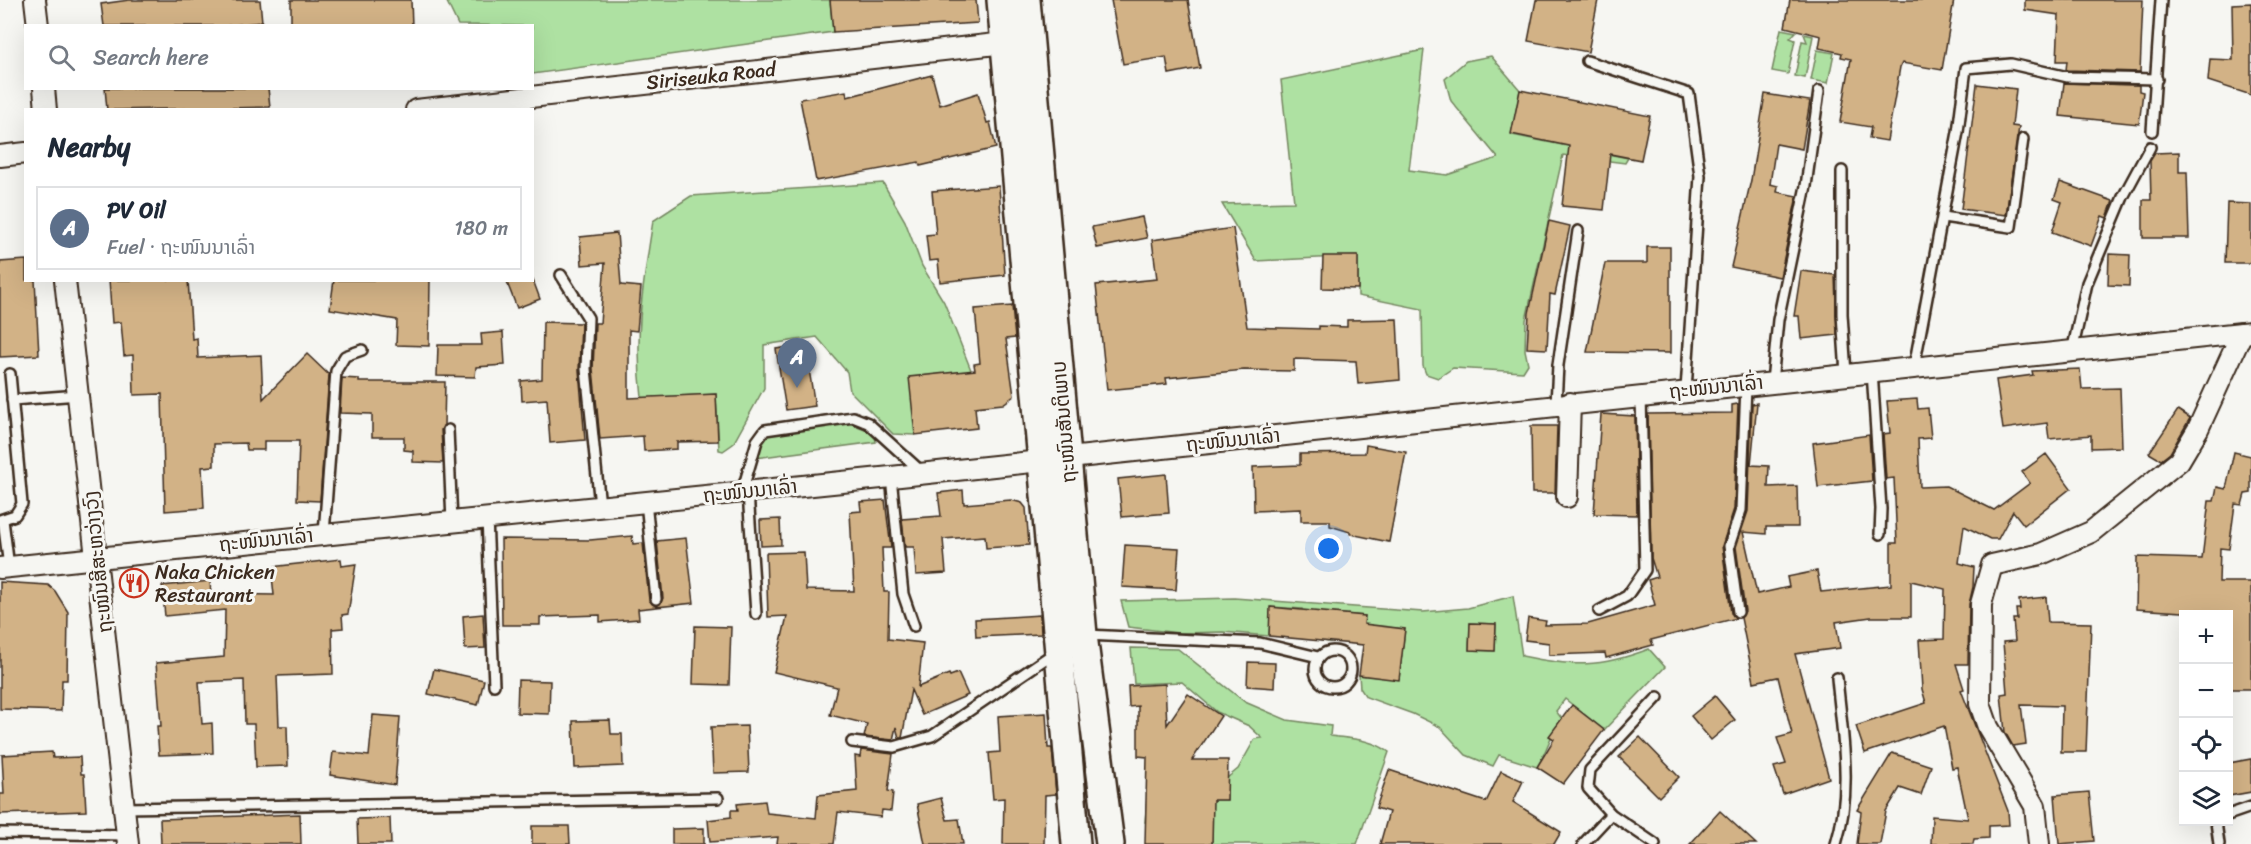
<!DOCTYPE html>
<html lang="en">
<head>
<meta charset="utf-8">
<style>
	body { margin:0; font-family:Sriracha,"Noto Sans Lao",sans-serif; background:#f6f6f7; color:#1f2937 }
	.controls { position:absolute; right:18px; bottom:18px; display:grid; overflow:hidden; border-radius:0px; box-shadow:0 6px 24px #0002 }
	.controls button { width:54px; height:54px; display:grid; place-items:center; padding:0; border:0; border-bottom:2px solid #e0e1e3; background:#fff; color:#1f2937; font:30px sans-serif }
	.you { position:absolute; left:1329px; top:549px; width:21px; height:21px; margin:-15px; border:4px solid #fff; border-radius:50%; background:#1a73e8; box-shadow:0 0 0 9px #1a73e833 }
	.badge { display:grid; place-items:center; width:39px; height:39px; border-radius:50%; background:#c8321e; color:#fff; font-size:20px; font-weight:700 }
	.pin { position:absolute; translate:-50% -50px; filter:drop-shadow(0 2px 3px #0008) }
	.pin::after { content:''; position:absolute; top:32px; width:21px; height:18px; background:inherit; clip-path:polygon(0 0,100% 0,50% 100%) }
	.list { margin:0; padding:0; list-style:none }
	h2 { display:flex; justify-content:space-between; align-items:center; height:78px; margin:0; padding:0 24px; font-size:26px }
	h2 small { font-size:20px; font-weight:400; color:#747a83 }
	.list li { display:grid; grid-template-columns:39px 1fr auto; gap:18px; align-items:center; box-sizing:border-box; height:84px; margin:0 12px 12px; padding:0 12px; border:2px solid #e0e1e3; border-radius:0px }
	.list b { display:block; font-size:22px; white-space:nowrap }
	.list p { margin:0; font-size:20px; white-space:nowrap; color:#747a83 }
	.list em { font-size:20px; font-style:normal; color:#747a83 }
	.icon { flex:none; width:33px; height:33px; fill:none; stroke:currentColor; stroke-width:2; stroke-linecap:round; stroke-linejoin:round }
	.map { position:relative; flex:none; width:2251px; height:844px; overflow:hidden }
	.search { position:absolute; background:#fff; box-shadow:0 6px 24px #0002; left:24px; top:24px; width:510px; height:66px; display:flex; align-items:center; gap:15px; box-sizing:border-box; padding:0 21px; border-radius:0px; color:#747a83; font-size:22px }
	.panel { position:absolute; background:#fff; box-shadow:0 6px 24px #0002; left:24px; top:108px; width:510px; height:174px; border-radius:0px }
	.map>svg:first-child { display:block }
	.green { fill:#aee1a2; stroke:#748660; stroke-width:1.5; fill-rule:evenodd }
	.building { fill:#d2b286; stroke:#3b2a1e; stroke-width:1.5 }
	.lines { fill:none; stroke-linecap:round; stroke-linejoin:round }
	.lane-casing { stroke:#3b2a1e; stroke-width:14 }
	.street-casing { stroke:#3b2a1e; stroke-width:24 }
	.secondary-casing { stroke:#3b2a1e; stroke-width:32 }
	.lane { stroke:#f6f6f2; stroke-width:9 }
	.street { stroke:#f6f6f2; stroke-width:20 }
	.secondary { stroke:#f6f6f2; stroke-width:27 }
	.labels { text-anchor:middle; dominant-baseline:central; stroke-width:6; stroke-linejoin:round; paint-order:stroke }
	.street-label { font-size:20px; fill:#3b2a1e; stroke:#f6f6f2 }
	.poi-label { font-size:20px; fill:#3b2a1e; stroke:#f6f6f2; text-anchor:start }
</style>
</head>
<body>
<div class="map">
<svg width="2251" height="844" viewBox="0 0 2251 844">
	<rect width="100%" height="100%" fill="#f6f6f2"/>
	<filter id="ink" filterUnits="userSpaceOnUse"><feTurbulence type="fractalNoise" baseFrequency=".0167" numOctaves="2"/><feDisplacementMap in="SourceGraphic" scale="12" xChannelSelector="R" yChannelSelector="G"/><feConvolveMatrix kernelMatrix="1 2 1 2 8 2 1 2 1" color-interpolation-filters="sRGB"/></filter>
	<g filter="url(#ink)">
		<g class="green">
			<polygon points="446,0 830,0 833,32 533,74 532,26 458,25"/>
			<polygon points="1781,29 1796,32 1790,38 1795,40 1788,74 1772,71"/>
			<polygon points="1804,34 1813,36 1805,78 1795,76 1802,41 1807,42"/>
			<polygon points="1424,50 1409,170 1447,175 1498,158 1451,101 1445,79 1466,61 1491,56 1520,90 1512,135 1628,158 1625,163 1563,155 1526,320 1525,350 1528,364 1523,372 1453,368 1438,378 1426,374 1423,366 1422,309 1358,296 1358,256 1256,261 1222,204 1294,202 1281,80"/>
			<polygon points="1817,50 1834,53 1828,83 1811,80"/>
			<path d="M883 183 905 221 922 266 944 302 971 370 915 435 893 434 850 391 847 372 817 337 764 345V388L733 444 723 451 719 450 716 394 642 398C634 334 643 285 653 221L691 196Z"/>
			<polygon points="842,420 865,429 875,436 876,442 755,458 758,443 769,431"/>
			<path d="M1513 596 1522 656C1574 667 1599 668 1649 649L1665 667 1604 730 1565 699 1556 711 1562 719C1549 736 1548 749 1537 767L1499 755 1493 766 1466 755 1440 727 1413 714 1366 697 1360 688 1359 675 1399 679 1405 629 1366 625 1362 645 1365 616 1333 613 1330 642 1301 637 1302 609 1271 607 1269 636 1223 632 1179 633 1128 627 1121 601 1234 598 1423 612 1468 608ZM1470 623 1496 624 1495 651 1469 650Z"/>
			<path d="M1131 648 1178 649 1245 702 1287 720 1331 726 1330 736C1352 739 1372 739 1389 752L1357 844H1212V823L1145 822 1147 799 1227 800V778L1238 769 1255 739 1262 738 1249 726 1217 712 1182 682 1134 684Z"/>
		</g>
		<g class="building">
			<polygon points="129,0 260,0 262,22 224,26 104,26 101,4"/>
			<polygon points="291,0 411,0 412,26 291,26"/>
			<polygon points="830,0 976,0 978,23 833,32"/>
			<polygon points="1111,0 1188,0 1200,68 1169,74 1166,57 1123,64"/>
			<polygon points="1536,0 1598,0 1588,52 1528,41"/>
			<polygon points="1790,0 1954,0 1942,70 1902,63 1900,67 1887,141 1869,138 1871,127 1840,122 1851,59 1841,57 1842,53 1819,48 1821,36 1785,27"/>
			<polygon points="2025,0 2143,0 2140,72 2066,70 2067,61 2057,61 2059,15 2025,10"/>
			<polygon points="2251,3 2251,95 2208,81 2210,59 2233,60 2232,4"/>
			<polygon points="932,75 940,105 978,93 987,123 990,122 996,148 920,166 919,162 816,181 800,99 846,91 847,97"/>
			<polygon points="2064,83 2139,85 2139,91 2143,92 2139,124 2060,116"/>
			<polygon points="1977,84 2016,89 2012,126 2019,127 2006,215 1961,209"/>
			<polygon points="105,88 268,88 270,107 107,110"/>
			<polygon points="1520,90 1650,116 1641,160 1610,154 1604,210 1562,206 1569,146 1511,134"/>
			<polygon points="1765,94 1810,101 1802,149 1776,144 1770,184 1778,186 1777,192 1797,196 1780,277 1731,267 1751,180"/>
			<polygon points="2179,152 2179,172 2187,172 2189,238 2143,238 2143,200 2151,200 2150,161 2155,153"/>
			<polygon points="2060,182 2113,201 2107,218 2102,216 2091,246 2052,232 2062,202 2054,199"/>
			<polygon points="999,186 1005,275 940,282 938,260 929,261 926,235 936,234 932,191"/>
			<polygon points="2227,203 2251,204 2251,263 2225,263"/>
			<polygon points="1142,217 1147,238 1097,248 1092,227"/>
			<polygon points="1549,221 1570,226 1555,295 1550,294 1547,349 1527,348 1529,313"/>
			<polygon points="1233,228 1247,327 1319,329 1319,326 1347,327 1347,320 1397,319 1400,380 1358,384 1356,361 1294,359 1294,371 1244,370 1166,378 1167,384 1107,390 1096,285 1157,279 1152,240"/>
			<polygon points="617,233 621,285 641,287 637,331 629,330 629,398 716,394 718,441 677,442 677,449 644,451 643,436 600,439 593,369 595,323 600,323 605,263 582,265 580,237"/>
			<polygon points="1647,247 1670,247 1670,353 1587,352 1605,263 1647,263"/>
			<polygon points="2109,254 2130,255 2129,286 2108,285"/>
			<polygon points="1323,256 1358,256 1358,289 1322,288"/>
			<polygon points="26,260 26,280 35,280 39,355 0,357 0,262"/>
			<polygon points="1801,271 1835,275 1837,335 1801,339 1799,316 1794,316"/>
			<polygon points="109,280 188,280 192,339 197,338 198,358 261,355 263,399 307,354 329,375 320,501 297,500 299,441 264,441 264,450 247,450 246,443 214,444 214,466 202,467 204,508 165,511 162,394 134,395 133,355 124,356 121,322 112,323"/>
			<polygon points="334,280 430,280 429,346 396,345 397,320 330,309"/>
			<polygon points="506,280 533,280 540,299 517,308"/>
			<polygon points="1012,306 1015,338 1006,339 1014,396 1003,404 975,407 977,428 915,435 909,377 975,370 974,364 980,363 975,309"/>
			<polygon points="543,322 581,323 579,370 585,440 550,443 547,399 522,401 521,381 542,379"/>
			<polygon points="503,332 505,365 476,367 475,377 437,376 438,345 482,345 481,334"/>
			<polygon points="805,345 815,406 786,410 776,349"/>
			<polygon points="2080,369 2082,389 2120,388 2122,447 2091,448 2091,435 2049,439 2047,423 2003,429 1996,380 2033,375 2032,371"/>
			<polygon points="342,378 359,379 359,382 445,382 444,425 441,430 443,463 413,462 413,451 404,450 404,437 372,437 372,414 340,413"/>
			<polygon points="1917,399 1918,409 1928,408 1931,438 1918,439 1920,487 1946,486 1994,510 2030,483 2022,472 2046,454 2071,488 2024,525 2013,511 1998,539 1990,539 1964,526 1959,563 1974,567 1973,587 1969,604 1968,664 1956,664 1964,689 1961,690 2008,811 2009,825 1989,826 1989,838 1974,839 1973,844 1931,844 1932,816 1968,819 1957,767 1952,768 1944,726 1865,753 1856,726 1926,703 1922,689 1919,640 1944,639 1945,589 1911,581 1911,617 1871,617 1836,622 1840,648 1795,654 1829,778 1783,794 1774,767 1786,764 1777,738 1792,734 1778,677 1754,682 1741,618 1745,611 1736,547 1748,511 1752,404 1757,403 1751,465 1769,466 1768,487 1797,486 1798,527 1766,527 1766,534 1743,532 1757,594 1789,587 1787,577 1817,571 1821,592 1891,585 1891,543 1897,543 1894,478 1886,479 1883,434 1890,433 1887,401"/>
			<polygon points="1738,404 1734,509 1722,546 1731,613 1737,618 1651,640 1653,645 1606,658 1605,653 1549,655 1549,643 1525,640 1528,618 1546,621 1545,625 1588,624 1655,605 1648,580 1657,577 1651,558 1648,414 1732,413 1732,405"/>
			<polygon points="2178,410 2190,418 2170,453 2161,460 2149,453"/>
			<polygon points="1601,414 1635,416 1637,515 1594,514"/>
			<polygon points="1531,426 1557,426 1555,493 1532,493"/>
			<polygon points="1869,435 1872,481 1818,487 1813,443"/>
			<polygon points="1366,445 1406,452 1389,542 1350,534 1350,532 1330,526 1330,521 1301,521 1301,509 1254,511 1253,467 1300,465 1300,454 1365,453"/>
			<polygon points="2234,452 2251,456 2251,493 2245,494 2242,505 2235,504 2229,549 2220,548 2219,582 2251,582 2251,689 2229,689 2229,615 2136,609 2137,557 2202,559 2209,501 2214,501 2217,487 2226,489"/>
			<polygon points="1166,474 1169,513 1122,517 1118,479"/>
			<polygon points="963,490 964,504 1011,500 1022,503 1026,508 1029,545 986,548 985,536 943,539 946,573 916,575 914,547 905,547 902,519 941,516 938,493"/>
			<polygon points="885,500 891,548 882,548 884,592 889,592 888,639 923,643 918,687 949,674 950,676 958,673 968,695 922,715 911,690 902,738 899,738 896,727 893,740 864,737 867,724 830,715 837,687 774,672 787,616 768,617 766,553 804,552 806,590 854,591 850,512 861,511 860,502"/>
			<polygon points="780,519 781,545 761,546 760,520"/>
			<polygon points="632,536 633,544 643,543 649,600 656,606 660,604 663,598 657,541 686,538 694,603 638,609 639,619 600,622 600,615 540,617 540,625 502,625 501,539 590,540"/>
			<polygon points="1125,545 1179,548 1176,590 1122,587"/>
			<polygon points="341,559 342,566 356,564 348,614 342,615 343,628 332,629 333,674 277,676 279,726 287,726 288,766 256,767 254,724 245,724 244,680 199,682 202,724 212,723 213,753 159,755 157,726 161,726 156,663 224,657 225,610 165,616 162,586 210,581 211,594 274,595 271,567"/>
			<polygon points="0,582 48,585 55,591 68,612 67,680 62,680 61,711 0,709"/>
			<polygon points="2046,597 2048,622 2091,623 2086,752 2061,752 2062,706 2021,705 2026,744 2013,746 2005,732 2001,694 2007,693 2003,642 2015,641 2013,619 2017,619 2016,609 2020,609 2019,600"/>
			<polygon points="1270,607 1365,616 1364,624 1405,629 1399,680 1359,675 1363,645 1269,636"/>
			<polygon points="483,614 485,648 465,649 463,616"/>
			<polygon points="1040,615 1041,634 976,637 975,619"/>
			<polygon points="1470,623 1496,624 1495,651 1469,650"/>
			<polygon points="695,626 731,627 729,685 693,684"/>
			<polygon points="1248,662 1275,663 1274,688 1247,686"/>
			<polygon points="434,669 484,680 478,705 428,694"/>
			<polygon points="518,680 550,681 549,714 517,713"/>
			<polygon points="1165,684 1167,725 1188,694 1221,716 1192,760 1228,760 1227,800 1213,800 1212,844 1145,844 1147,757 1138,756 1138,706 1129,707 1128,686"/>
			<polygon points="1715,696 1735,720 1711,740 1691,716"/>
			<polygon points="1572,705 1604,730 1563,784 1537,767 1554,739 1549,736"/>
			<polygon points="1046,713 1048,748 1052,748 1056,794 1045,795 1044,844 1003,844 1004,798 993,799 989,753 1000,752 998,716"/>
			<polygon points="373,715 400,717 395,785 330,775 333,752 369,756"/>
			<polygon points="610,720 611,734 622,734 623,766 575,768 573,721"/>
			<polygon points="747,726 749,772 713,773 711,727"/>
			<polygon points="1640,737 1679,777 1659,797 1619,757"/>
			<polygon points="861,750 893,754 888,791 893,792 891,811 882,810 881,817 838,812 834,844 777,844 778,837 710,842 708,820 731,817 731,810 738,810 737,804 765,801 767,813 816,818 818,795 857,791 855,756 860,757"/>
			<polygon points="52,752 53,758 80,757 81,774 84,774 86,811 0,814 0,794 4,794 2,755"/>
			<polygon points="1892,753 1931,766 1921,795 1900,788 1886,811 1880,844 1857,844 1861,812 1857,810"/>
			<polygon points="2251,759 2251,792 2229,796 2229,763"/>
			<polygon points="1389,770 1486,802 1501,771 1523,781 1513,802 1561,832 1554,844 1380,844 1389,812 1376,808"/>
			<polygon points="2089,792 2094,841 2059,844 2055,795"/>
			<polygon points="941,798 947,820 959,819 963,844 925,844 917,804"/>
			<polygon points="1720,811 1756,844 1690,844"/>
			<polygon points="300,814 301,844 161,844 160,819"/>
			<polygon points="390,818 391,844 358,844 357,819"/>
			<polygon points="532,826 569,826 570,844 532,844"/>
			<polygon points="704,828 704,844 672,844 672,829"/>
		</g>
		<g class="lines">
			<g class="lane-casing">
				<g id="lane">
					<polyline points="1587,61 1689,94 1700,176 1686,390"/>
					<polyline points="2152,131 2161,0"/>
					<polyline points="1842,171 1842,314 1846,374"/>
					<polyline points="1943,217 2011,227 2023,139"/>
					<polyline points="561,275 588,318 586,369 600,506"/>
					<polyline points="2072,352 2087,283 2123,197 2150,147"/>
					<polyline points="1914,367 1958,132 1966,68 2011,64 2068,77 2157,79"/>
					<polyline points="1872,371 1881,509 1880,534"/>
					<polyline points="1772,382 1778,320 1806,186 1819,91"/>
					<polyline points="12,400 79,395"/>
					<polyline points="1556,404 1558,365 1578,231"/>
					<polyline points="448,430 452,522"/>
					<polyline points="891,477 903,594 914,626"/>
					<polyline points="742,492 757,441 765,430 853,417 868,423 923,473"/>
					<polyline points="748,492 756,614"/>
					<polyline points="646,502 656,599"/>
					<polyline points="487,518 494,685"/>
					<polyline points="0,520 15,515 22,504 10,374"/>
					<polyline points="3,520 9,567"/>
					<polyline points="324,534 336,371 345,356 362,350"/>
					<polyline points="1599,611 1627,596 1645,570 1641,395"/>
					<polyline points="1738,612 1729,546 1741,510 1746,386"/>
					<polyline points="1086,635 1260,643 1318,657"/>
					<circle cx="1333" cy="669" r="18"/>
					<polyline points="852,742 894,747 932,736 1054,653"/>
					<polyline points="125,808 718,798"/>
					<polyline points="2228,815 2251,807"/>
					<polyline points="2216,822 2219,844"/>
					<polyline points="0,833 127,835"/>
					<polyline points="1583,844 1611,814"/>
					<polyline points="1655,844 1611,814 1588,788 1590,770 1658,697"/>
					<path d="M1836 844C1853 791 1842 732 1837 678"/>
				</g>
			</g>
			<g class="street-casing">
				<g id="street">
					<polyline points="35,0 38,26"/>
					<polyline points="44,88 46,110"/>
					<polyline points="416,110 1005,43"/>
					<polyline points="0,156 26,153"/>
					<polyline points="65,280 128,844"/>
					<polyline points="1567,497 1570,403"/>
					<polyline points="0,568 891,477 2251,332"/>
					<polyline points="2039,844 2035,806 1988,727 1980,704 1981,604 1992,565 2041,554 2091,532 2179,461 2198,429 2242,333"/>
				</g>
			</g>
			<g class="secondary-casing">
				<g id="secondary">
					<polyline points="1001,0 1076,844"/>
					<polyline points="1026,0 1083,635 1110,844"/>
				</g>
			</g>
			<use href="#lane" class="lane"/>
			<use href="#street" class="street"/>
			<use href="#secondary" class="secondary"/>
		</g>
	</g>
	<defs>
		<g id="restaurant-ring" transform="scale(1.5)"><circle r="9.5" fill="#f6f6f2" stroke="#c8321e" stroke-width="1.5"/><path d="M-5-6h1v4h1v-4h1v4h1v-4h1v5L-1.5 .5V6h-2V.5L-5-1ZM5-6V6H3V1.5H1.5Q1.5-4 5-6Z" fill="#c8321e"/></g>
	</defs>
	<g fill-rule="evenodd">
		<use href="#restaurant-ring" x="134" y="583"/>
	</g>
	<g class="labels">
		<g class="street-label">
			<text transform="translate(711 76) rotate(-6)">Siriseuka Road</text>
			<text transform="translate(1716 387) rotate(-6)">ຖະໜົນນາເລົ່າ</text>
			<text transform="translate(1064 422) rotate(-95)">ຖະໜົນສັນຕິພາບ</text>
			<text transform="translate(1233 440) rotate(-6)">ຖະໜົນນາເລົ່າ</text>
			<text transform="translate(750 491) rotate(-6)">ຖະໜົນນາເລົ່າ</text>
			<text transform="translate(266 540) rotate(-6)">ຖະໜົນນາເລົ່າ</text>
			<text transform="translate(98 562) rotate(-96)">ຖະໜົນສີສະຫວ່າງວົງ</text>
		</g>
		<g class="poi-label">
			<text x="155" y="572">Naka Chicken<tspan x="155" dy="23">Restaurant</tspan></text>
		</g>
	</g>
</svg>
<div class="controls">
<button>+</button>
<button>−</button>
<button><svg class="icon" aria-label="locate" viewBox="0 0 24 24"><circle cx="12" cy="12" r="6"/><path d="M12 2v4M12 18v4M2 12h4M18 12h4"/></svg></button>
<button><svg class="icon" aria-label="layers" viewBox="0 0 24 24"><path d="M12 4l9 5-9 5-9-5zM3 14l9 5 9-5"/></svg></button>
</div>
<div class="you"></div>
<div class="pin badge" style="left:797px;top:388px;background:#5c6f8a">A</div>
<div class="search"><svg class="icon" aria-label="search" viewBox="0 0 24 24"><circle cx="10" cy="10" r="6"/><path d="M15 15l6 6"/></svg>Search here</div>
<section class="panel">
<h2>Nearby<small></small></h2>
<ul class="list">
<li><span class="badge" style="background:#5c6f8a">A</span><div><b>PV Oil</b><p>Fuel · ຖະໜົນນາເລົ່າ</p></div><em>180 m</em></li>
</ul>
</section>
</div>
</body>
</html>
